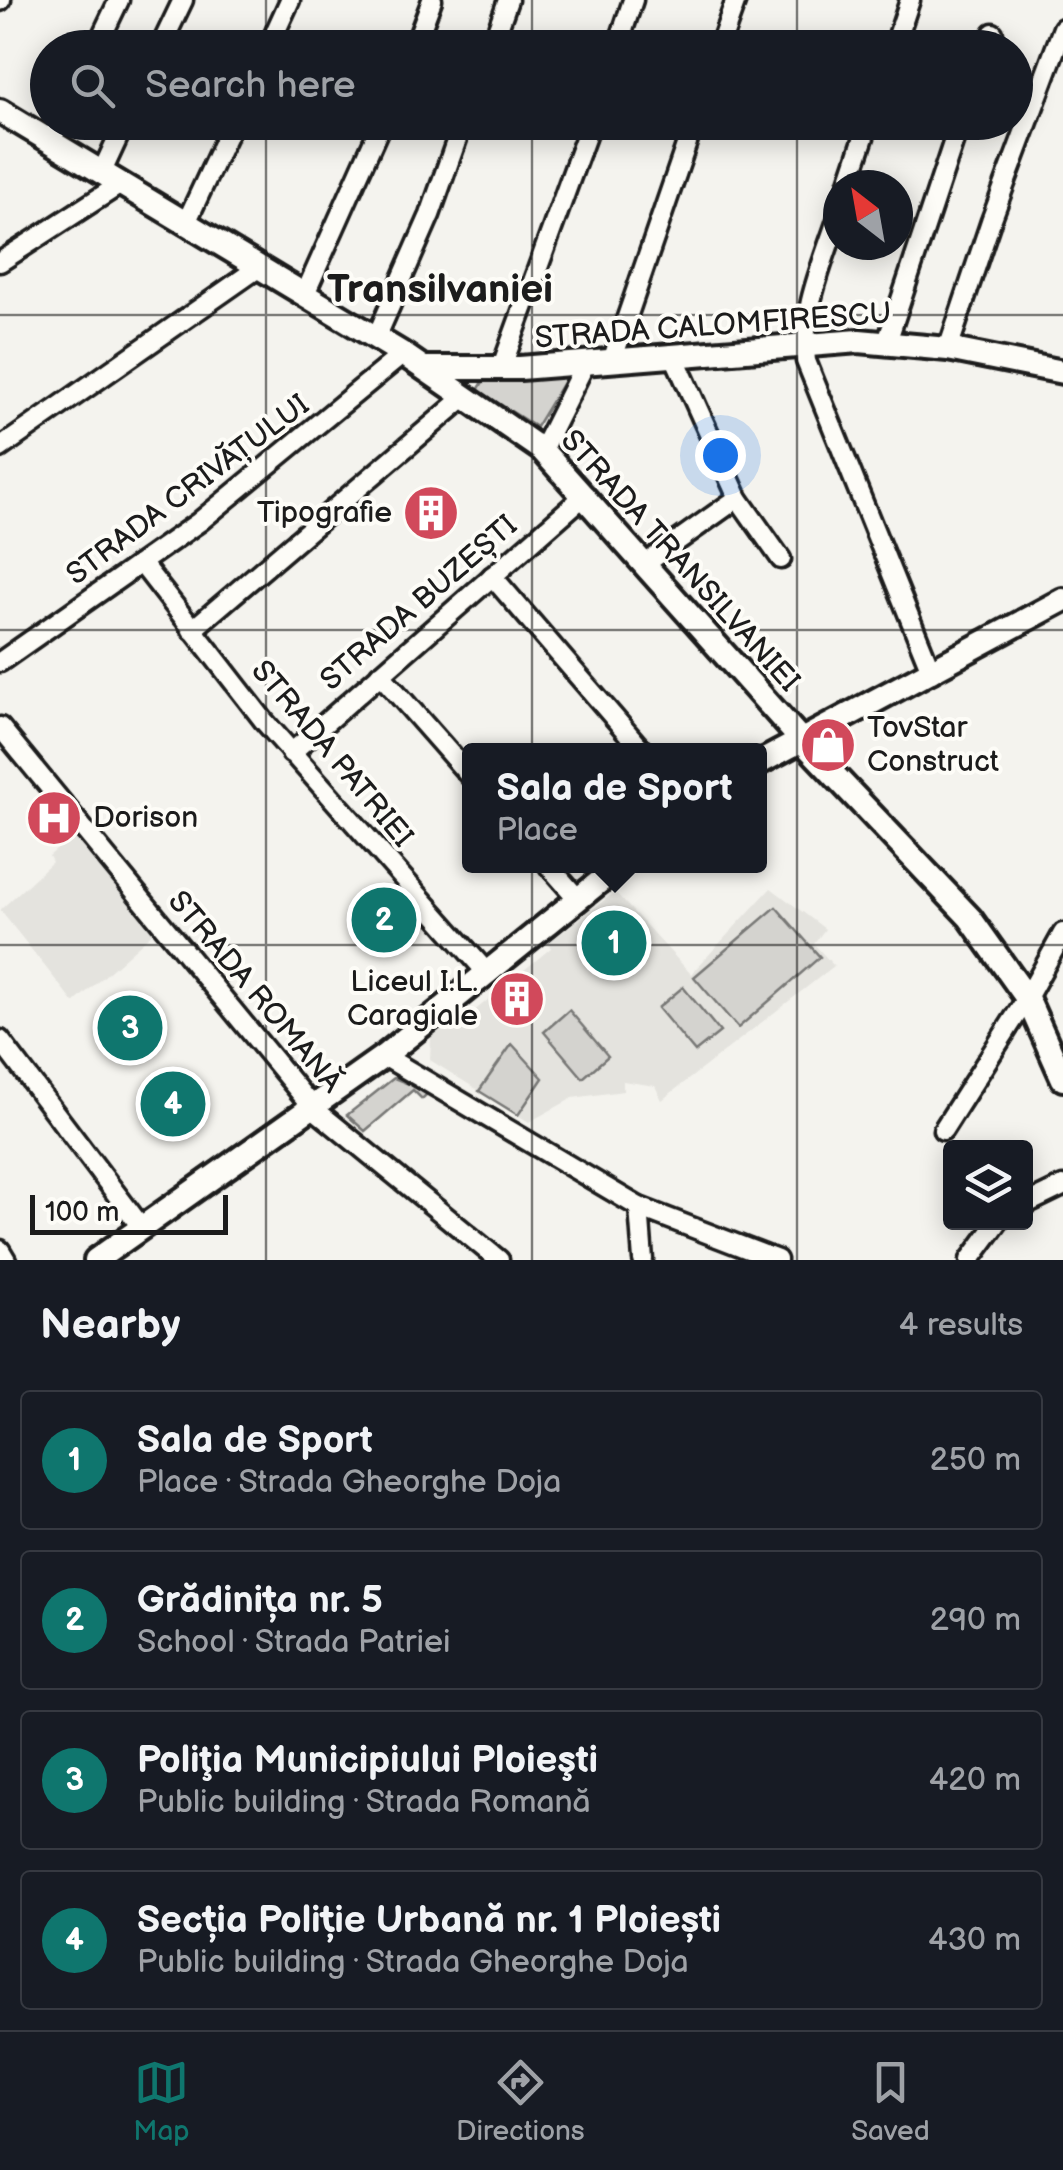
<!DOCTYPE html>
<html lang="en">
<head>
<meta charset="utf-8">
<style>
	body { margin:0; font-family:"Balsamiq Sans",sans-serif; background:#242831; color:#f1f3f6 }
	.controls { position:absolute; right:30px; bottom:30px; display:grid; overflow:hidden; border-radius:10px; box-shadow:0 5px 25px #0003 }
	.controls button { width:90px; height:90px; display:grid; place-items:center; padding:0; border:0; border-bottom:2px solid #363941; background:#171b24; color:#f1f3f6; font:50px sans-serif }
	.compass { position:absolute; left:823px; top:170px; width:90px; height:90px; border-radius:50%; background:#171b24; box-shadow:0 5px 25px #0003; rotate:329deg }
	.scale { position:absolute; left:30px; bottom:25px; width:198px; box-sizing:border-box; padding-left:10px; border:5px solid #1c1c1c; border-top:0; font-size:28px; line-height:35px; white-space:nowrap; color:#1c1c1c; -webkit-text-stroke:8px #fdfcf7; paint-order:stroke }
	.you { position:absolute; left:720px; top:455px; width:35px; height:35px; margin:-25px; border:8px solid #fff; border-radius:50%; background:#1a73e8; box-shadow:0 0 0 15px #1a73e833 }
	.badge { display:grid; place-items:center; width:65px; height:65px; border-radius:50%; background:#0f766e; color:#fff; font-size:32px; font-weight:700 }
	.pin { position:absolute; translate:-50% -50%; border:5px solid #fff; box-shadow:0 2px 10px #0006 }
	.popup { position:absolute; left:462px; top:743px; width:305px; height:130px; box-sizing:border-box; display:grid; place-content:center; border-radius:10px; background:#171b24; filter:drop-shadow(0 2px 8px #0005); font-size:32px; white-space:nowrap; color:#9ea1a6 }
	.popup b { font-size:38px; color:#f1f3f6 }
	.popup::after { content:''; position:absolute; left:50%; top:100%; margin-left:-20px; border:20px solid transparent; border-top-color:#171b24 }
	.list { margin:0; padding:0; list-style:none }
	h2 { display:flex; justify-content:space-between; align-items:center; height:130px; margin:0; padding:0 40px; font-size:42px }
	h2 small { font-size:32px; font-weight:400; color:#9ea1a6 }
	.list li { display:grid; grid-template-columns:65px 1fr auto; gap:30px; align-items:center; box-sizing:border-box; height:140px; margin:0 20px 20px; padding:0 20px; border:2px solid #363941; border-radius:10px }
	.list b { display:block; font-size:38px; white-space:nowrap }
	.list p { margin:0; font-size:32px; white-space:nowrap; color:#9ea1a6 }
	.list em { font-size:32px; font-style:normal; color:#9ea1a6 }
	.icon { flex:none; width:55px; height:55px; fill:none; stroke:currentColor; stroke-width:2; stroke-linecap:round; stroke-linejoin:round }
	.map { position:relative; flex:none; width:1063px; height:1260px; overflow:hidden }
	.search { position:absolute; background:#171b24; box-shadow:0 5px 25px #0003; left:30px; right:30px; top:30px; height:110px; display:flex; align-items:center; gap:25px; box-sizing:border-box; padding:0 35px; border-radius:55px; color:#9ea1a6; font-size:38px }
	.sheet { height:770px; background:#171b24 }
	nav { display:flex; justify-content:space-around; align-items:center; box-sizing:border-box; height:140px; border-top:2px solid #363941; background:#171b24; font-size:28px; color:#9ea1a6 }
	nav a { display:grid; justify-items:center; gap:5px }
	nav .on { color:#0f766e }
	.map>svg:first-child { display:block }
	.built { fill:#e4e3de }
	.green { fill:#d4d3cf; stroke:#787876; stroke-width:2.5 }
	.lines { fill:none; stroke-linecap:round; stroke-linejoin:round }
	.minor-casing { stroke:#1c1c1c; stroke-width:25 }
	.major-casing { stroke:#1c1c1c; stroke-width:30 }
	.minor { stroke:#fdfcf7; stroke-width:18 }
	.major { stroke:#fdfcf7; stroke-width:22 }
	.grid { fill:none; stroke:#1c1c1c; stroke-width:2.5; stroke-opacity:0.55 }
	.labels { text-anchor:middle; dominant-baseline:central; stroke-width:8; stroke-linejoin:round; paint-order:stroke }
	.street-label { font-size:30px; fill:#1c1c1c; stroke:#fdfcf7 }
	.poi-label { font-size:30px; fill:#1c1c1c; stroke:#fdfcf7; text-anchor:end }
	.district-label { font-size:40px; font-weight:bold; fill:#1c1c1c; stroke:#fdfcf7 }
</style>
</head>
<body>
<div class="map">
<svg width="1063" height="1260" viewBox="0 0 1063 1260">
	<rect width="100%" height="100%" fill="#f4f3ee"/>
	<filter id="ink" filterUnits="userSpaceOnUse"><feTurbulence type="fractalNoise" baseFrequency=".01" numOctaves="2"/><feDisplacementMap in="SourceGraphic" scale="20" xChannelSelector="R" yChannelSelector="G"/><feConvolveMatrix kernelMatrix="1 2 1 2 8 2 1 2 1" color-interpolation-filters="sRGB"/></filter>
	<g filter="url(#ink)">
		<g class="built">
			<polygon points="77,832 156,930 74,1003 0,910 52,862 49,856"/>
			<polygon points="402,883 424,909 362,945 354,927"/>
			<polygon points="771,888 825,929 814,944 834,966 662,1100 655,1086 623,1081 623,1091 573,1098 529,1122 430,1060 431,1038 443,1027 447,1024 452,1029 456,1026 551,948 548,943 615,892 691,974"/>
		</g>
		<g class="green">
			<polygon points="567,376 536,427 478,390 483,382"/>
			<polygon points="776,907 820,957 738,1028 694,977"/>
			<polygon points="683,987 720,1032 695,1052 658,1008"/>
			<polygon points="569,1010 608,1056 583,1078 544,1032"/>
			<polygon points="512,1044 543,1078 518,1115 479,1091"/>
			<polygon points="394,1078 429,1092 422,1099 413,1090 365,1131 347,1115"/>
		</g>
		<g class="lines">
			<g class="minor-casing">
				<g id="minor">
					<polyline points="0,1 1,0"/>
					<polyline points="96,48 119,0"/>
					<polyline points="160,48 183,0"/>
					<polyline points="268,48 290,0"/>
					<polyline points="414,48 432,0"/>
					<polyline points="491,48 508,0"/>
					<polyline points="617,48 633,0"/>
					<polyline points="719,48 736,0"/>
					<polyline points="894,48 910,0"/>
					<polyline points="988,48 993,33"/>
					<polyline points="50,143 60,122"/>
					<polyline points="101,174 125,122"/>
					<polyline points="848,185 869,122"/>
					<path d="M838 217C824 260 800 314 806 361L932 673"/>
					<polyline points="185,225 233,122"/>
					<polyline points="0,262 119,185"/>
					<polyline points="304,296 382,122"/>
					<polyline points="376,338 430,215 463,122"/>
					<polyline points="887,342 960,122"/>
					<polyline points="948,349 991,221 1063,28"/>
					<polyline points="674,356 738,498 781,559"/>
					<polyline points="612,361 694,122"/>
					<polyline points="501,369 591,122"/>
					<polyline points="0,448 258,268"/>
					<polyline points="542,450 585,364"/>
					<polyline points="142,564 264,721 488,974"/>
					<polyline points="645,564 738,498"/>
					<polyline points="492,576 642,750"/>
					<polyline points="192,630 466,396"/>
					<polyline points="0,662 199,522 403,354"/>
					<polyline points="380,674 469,775"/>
					<polyline points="0,727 313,1108 499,1260"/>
					<polyline points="291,753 585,495"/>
					<polyline points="549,866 578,899"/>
					<polyline points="0,1040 142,1228"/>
					<polyline points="384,1056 639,1207 777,1260"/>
					<polyline points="943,1130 1027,998 1063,933"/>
					<polyline points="1026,1204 1063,1186"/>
					<polyline points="639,1207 643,1260"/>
					<polyline points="0,1250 6,1260"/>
					<polyline points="970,1260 998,1222"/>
				</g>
			</g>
			<g class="major-casing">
				<g id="major">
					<polyline points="0,111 403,354 542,450 801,740 970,918 1027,998 1063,1079"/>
					<polyline points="428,368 520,368 859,341 948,349 1063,372"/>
					<polyline points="759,763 1063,600"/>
					<polyline points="96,1260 384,1056 619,866"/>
				</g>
			</g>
			<use href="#minor" class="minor"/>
			<use href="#major" class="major"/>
		</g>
	</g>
	<path class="grid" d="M266 0V48M532 0V48M797 0V48M266 122V1260M532 122V1260M797 122V1260M0 315H1063M0 630H1063M0 945H1063"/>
	<defs>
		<g id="building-disc" transform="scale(2.875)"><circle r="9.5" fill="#d1495b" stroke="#fdfcf7"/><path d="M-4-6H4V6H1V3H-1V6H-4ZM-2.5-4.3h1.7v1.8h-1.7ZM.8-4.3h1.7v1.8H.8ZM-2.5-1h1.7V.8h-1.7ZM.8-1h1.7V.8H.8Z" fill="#fff"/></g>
		<g id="shop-disc" transform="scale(2.875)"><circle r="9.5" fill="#d1495b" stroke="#fdfcf7"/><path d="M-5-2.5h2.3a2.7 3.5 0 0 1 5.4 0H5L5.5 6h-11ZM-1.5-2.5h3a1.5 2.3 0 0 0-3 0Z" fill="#fff"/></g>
		<g id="hospital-disc" transform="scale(2.875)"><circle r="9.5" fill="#d1495b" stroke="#fdfcf7"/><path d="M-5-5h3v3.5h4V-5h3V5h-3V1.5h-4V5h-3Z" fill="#fff"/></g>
	</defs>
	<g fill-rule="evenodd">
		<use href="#building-disc" x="431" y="513"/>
		<use href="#shop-disc" x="828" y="745"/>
		<use href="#hospital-disc" x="54" y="818"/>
		<use href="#building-disc" x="517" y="999"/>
	</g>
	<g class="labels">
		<g class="street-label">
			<text transform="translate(713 326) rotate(-4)">STRADA CALOMFIRESCU</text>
			<text transform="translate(188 490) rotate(-37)">STRADA CRIVĂȚULUI</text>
			<text transform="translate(680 561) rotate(48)">STRADA TRANSILVANIEI</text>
			<text transform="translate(419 603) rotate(-41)">STRADA BUZEȘTI</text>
			<text transform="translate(332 754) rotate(50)">STRADA PATRIEI</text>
			<text transform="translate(255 992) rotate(50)">STRADA ROMANĂ</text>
		</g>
		<g class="poi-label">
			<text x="392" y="513">Tipografie</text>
			<text x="867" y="728" text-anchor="start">TovStar<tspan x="867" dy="34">Construct</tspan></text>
			<text x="93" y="818" text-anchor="start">Dorison</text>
			<text x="478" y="982">Liceul I.L.<tspan x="478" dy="34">Caragiale</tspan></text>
		</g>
		<g class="district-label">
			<text x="440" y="290">Transilvaniei</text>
		</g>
	</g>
</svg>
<div class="controls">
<button><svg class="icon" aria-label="layers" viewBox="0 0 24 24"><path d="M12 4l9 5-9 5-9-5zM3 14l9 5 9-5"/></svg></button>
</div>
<svg class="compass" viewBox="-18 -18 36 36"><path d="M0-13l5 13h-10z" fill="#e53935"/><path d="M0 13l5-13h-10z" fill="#9ea1a6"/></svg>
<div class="scale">100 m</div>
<div class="you"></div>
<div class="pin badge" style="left:614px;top:943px">1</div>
<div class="popup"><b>Sala de Sport</b>Place</div>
<div class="pin badge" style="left:384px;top:920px">2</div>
<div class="pin badge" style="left:130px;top:1028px">3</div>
<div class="pin badge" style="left:173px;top:1104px">4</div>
<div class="search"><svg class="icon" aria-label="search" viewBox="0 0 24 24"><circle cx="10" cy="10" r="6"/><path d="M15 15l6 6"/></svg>Search here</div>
</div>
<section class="sheet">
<h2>Nearby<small>4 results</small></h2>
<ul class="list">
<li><span class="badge">1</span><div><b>Sala de Sport</b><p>Place · Strada Gheorghe Doja</p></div><em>250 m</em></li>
<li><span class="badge">2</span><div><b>Grădinița nr. 5</b><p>School · Strada Patriei</p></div><em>290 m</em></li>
<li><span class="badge">3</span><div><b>Poliţia Municipiului Ploieşti</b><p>Public building · Strada Romană</p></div><em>420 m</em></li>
<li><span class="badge">4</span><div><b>Secția Poliție Urbană nr. 1 Ploiești</b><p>Public building · Strada Gheorghe Doja</p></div><em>430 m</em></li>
</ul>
</section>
<nav>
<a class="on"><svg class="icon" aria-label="map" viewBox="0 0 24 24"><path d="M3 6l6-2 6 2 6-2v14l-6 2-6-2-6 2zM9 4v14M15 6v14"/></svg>Map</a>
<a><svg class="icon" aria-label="directions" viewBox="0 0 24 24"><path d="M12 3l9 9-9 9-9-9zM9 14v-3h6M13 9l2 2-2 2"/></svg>Directions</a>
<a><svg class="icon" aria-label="saved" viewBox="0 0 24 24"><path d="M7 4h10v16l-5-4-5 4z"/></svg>Saved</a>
</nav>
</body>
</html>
